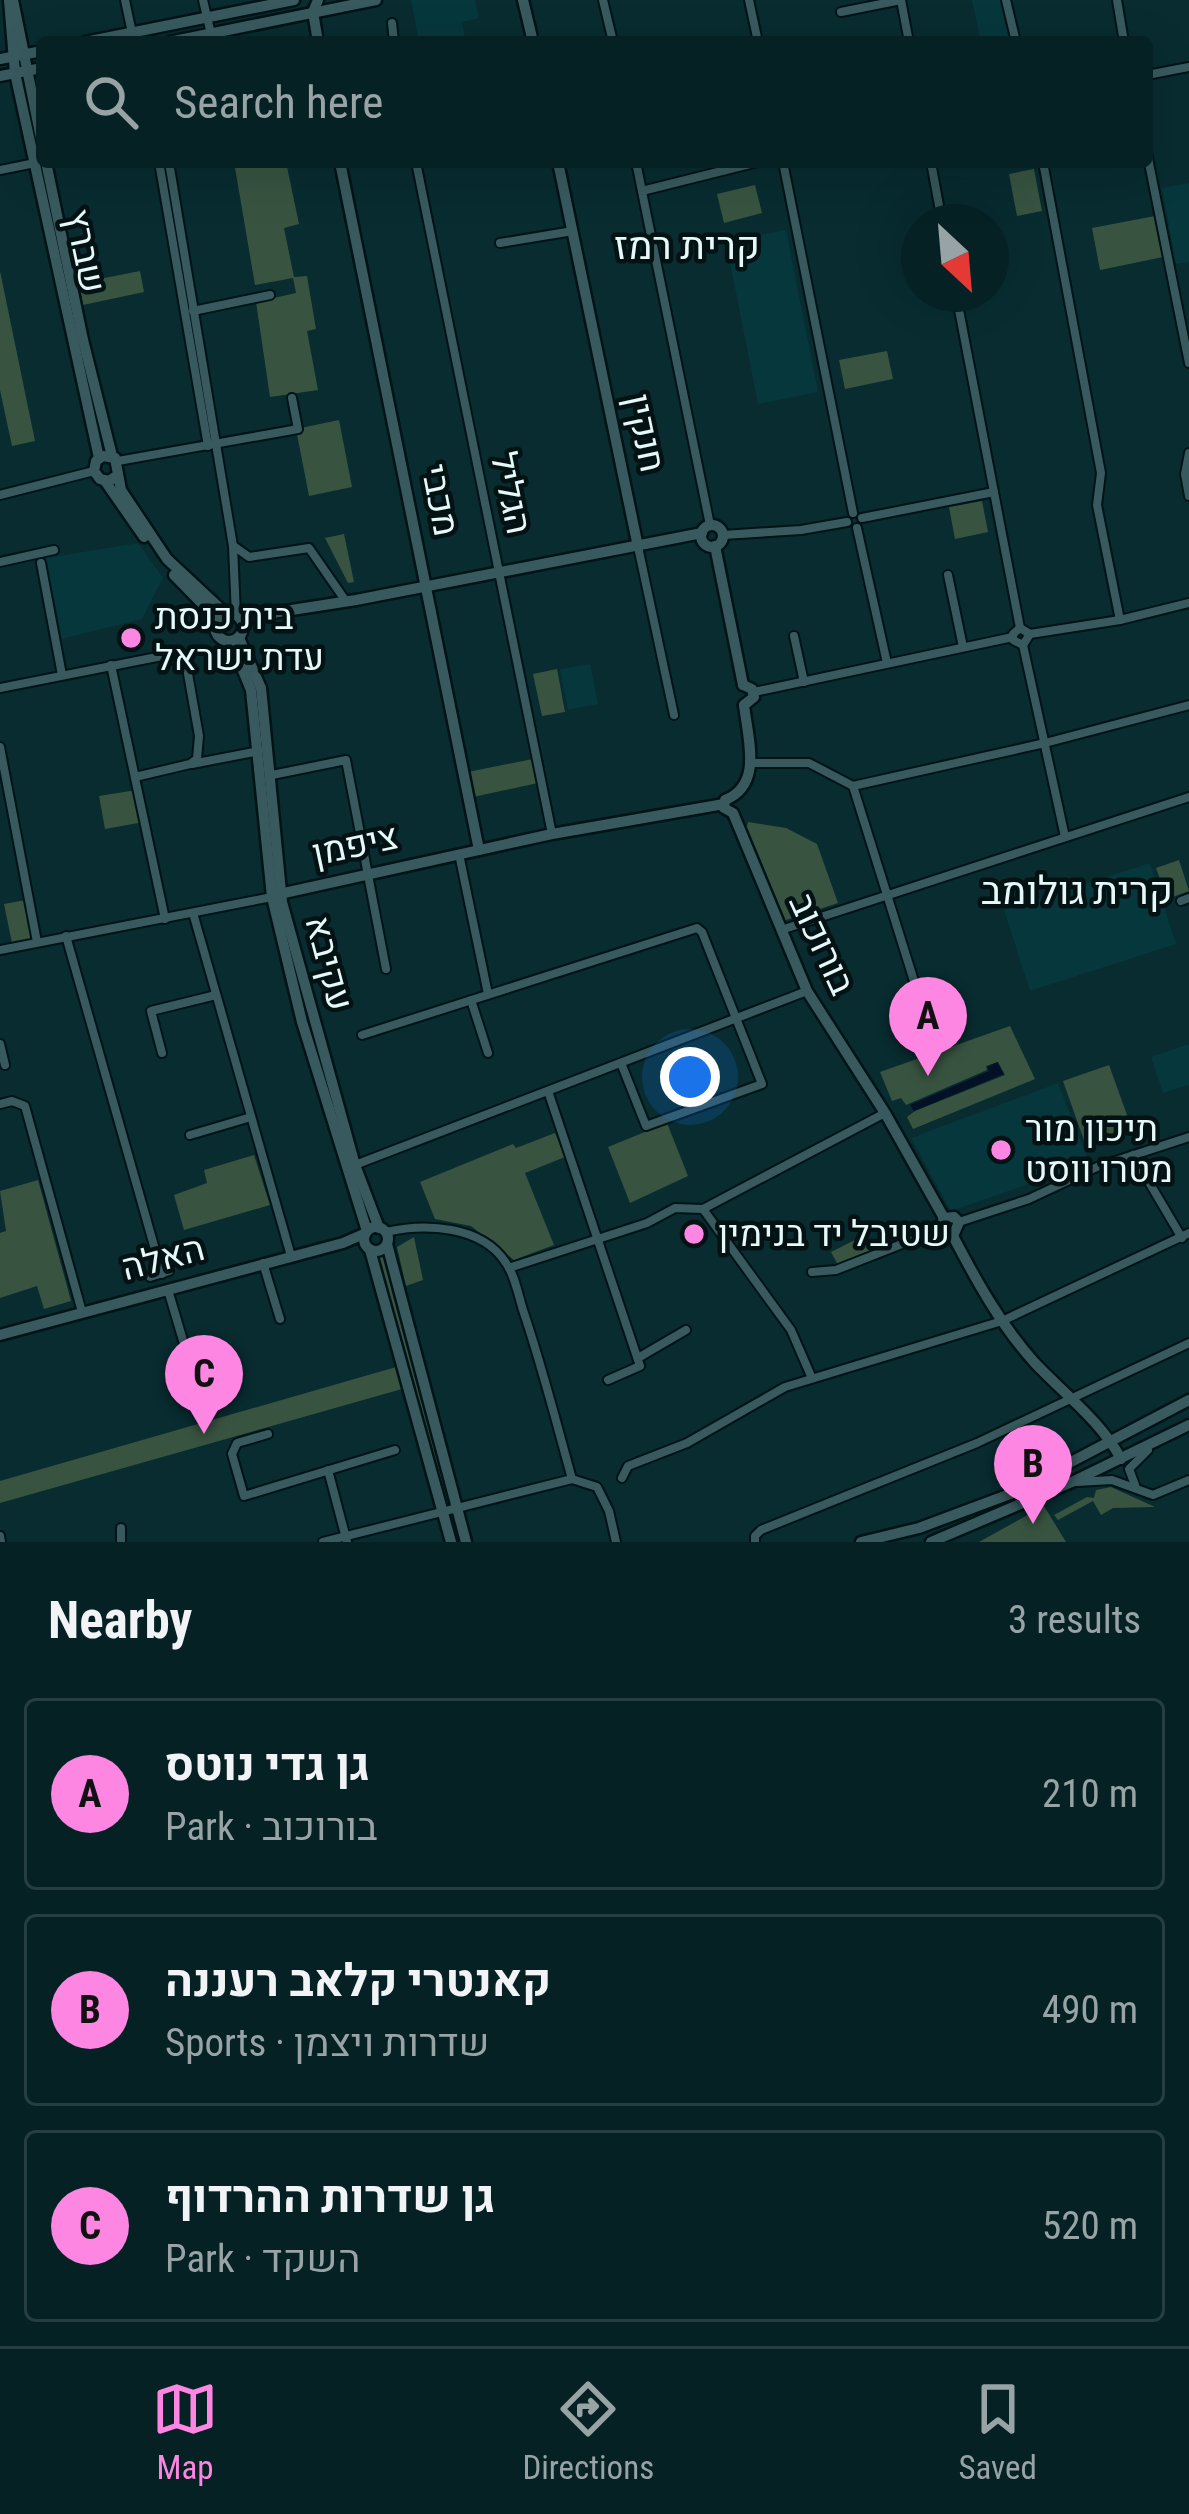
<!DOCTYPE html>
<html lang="en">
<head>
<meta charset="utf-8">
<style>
	body { margin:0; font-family:"Roboto Condensed",Heebo,sans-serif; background:#142e31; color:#f1f3f6 }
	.compass { position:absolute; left:901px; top:204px; width:108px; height:108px; border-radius:50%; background:#062124; box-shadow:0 12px 48px #0002; rotate:154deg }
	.you { position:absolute; left:690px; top:1077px; width:42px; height:42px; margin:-30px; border:9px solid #fff; border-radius:50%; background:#1a73e8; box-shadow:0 0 0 18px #1a73e833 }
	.badge { display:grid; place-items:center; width:78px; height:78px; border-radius:50%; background:#fd86e2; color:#111; font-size:39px; font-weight:700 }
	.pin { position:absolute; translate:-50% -99px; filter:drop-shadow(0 3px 6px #0008) }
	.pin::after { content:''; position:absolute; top:63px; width:42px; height:36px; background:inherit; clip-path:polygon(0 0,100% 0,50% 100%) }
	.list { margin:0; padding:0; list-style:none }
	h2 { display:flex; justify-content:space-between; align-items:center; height:156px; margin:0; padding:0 48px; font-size:51px }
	h2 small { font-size:39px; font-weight:400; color:#98a3a6 }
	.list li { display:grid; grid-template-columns:78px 1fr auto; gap:36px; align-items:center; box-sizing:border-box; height:192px; margin:0 24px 24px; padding:0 24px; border:3px solid #273e41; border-radius:12px }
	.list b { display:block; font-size:45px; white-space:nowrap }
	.list p { margin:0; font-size:39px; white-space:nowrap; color:#98a3a6 }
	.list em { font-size:39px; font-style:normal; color:#98a3a6 }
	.icon { flex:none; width:66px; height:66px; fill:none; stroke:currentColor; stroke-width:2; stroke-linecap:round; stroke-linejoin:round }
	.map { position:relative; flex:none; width:1189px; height:1542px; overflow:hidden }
	.search { position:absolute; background:#062124; box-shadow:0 12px 48px #0002; left:36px; right:36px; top:36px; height:132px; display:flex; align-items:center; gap:30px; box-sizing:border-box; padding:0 42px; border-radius:12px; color:#98a3a6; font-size:45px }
	.sheet { height:804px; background:#062124 }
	nav { display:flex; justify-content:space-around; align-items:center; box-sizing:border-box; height:168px; border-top:3px solid #273e41; background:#062124; font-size:33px; color:#98a3a6 }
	nav a { display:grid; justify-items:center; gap:6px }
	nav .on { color:#fd86e2 }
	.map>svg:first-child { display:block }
	.built { fill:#06373c }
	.green { fill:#385441 }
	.water { fill:#031026 }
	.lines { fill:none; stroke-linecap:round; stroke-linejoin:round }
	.street-casing { stroke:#001316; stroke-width:12 }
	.secondary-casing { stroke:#001316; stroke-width:15 }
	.street { stroke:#385a5e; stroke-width:8 }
	.secondary { stroke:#385a5e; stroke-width:10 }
	.poi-dot { fill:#fd86e2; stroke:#051214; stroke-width:4.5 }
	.labels { text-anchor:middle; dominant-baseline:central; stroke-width:9; stroke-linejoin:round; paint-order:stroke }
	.street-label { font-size:36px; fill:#e5f8fa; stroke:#051214 }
	.poi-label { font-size:36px; fill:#e5f8fa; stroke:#051214; text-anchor:start }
	.neighbourhood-label { font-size:39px; fill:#e5f8fa; stroke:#051214 }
</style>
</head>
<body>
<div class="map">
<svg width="1189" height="1542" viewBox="0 0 1189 1542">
	<rect width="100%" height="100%" fill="#082c30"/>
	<g class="built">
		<polygon points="411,0 475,0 479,18 462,22 466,42 419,42"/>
		<polygon points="972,0 1003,0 1011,37 981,42"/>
		<polygon points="1189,183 1189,262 1176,264 1162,188"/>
		<polygon points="786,230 818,392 758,404 726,242"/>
		<polygon points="138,543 163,578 142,619 62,639 46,558"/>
		<polygon points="590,664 598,704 568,710 560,669"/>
		<polygon points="1150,863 1176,944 1030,991 1004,910"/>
		<polygon points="1189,1044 1189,1085 1163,1093 1151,1057"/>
		<polygon points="1058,1083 1089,1163 951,1211 911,1138"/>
	</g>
	<g class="green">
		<polygon points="234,162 286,162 299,224 284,228 294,277 307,276 316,329 307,331 318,390 270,397 256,302 296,293 293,278 255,285"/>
		<polygon points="1034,169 1042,211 1017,216 1009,174"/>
		<polygon points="755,185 762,213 724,223 717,194"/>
		<polygon points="1155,216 1163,257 1100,270 1092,228"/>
		<polygon points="0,271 35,441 12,446 0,390"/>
		<polygon points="140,271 144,292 83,305 79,283"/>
		<polygon points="887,351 893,379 845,389 839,360"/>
		<polygon points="339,420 352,487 309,496 296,429"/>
		<polygon points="982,501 988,532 955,539 949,507"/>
		<polygon points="344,534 354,582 348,583 325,538"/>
		<polygon points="557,669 565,712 542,716 533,674"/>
		<polygon points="533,759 538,783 473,797 468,772"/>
		<polygon points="137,790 144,822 105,829 99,796"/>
		<polygon points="748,822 786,828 817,844 838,903 783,921 746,831"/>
		<polygon points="1179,860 1189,891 1167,899 1156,868"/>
		<polygon points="26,900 34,939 12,943 4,904"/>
		<polygon points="1010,1026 1035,1079 913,1129 907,1117 915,1111 1005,1075 998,1062 986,1066 987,1070 906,1105 901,1098 892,1101 880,1072"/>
		<polygon points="1109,1065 1131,1126 1085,1143 1063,1081"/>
		<polygon points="667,1123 688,1176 630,1203 608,1147"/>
		<polygon points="555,1133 565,1157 525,1173 554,1245 514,1260 471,1226 435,1219 420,1182 513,1144 516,1148"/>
		<polygon points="254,1155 270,1205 184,1230 174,1195 207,1183 204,1170"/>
		<polygon points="38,1180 71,1301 44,1309 37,1286 0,1298 0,1233 6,1231 0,1191"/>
		<polygon points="865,1235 873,1251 838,1265 831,1252"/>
		<polygon points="414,1237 423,1280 406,1286 397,1247"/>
		<polygon points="386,1255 454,1503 445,1506 376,1258"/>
		<polygon points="403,1365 409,1387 0,1503 0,1481"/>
		<polygon points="1111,1487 1155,1507 1113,1508 1101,1515 1093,1501 1058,1520 1054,1515 1087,1497 1094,1498 1096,1490"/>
		<polygon points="1044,1506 1066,1542 979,1542"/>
	</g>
	<polygon class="water" points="997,1062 1004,1074 914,1111 910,1105 989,1071 987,1067"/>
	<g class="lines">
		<g class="street-casing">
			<g id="street">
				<polyline points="125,0 132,33"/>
				<polyline points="203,0 211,34"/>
				<polyline points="603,0 613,42"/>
				<polyline points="749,0 758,42"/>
				<polyline points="901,0 909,42"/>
				<polyline points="1006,0 1016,42"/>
				<polyline points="1117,0 1124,42"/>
				<polyline points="841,12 901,0"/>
				<polyline points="392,23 394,42"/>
				<polyline points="1147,75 1189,67"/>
				<polyline points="1147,153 1189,363"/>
				<polyline points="159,162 208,446"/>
				<polyline points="169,162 233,546 236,615"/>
				<polyline points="416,162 552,834"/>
				<polyline points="636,162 710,525"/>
				<polyline points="783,162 853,513"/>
				<polyline points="931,162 942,222"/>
				<polyline points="1043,162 1101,473 1097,505 1120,620"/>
				<polyline points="0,170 35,163"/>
				<polyline points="642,191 758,162"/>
				<polyline points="500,243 573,231"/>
				<polyline points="956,294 1020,628"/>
				<polyline points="193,311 270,295"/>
				<polyline points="1189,453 1185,474 1189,496"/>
				<polyline points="118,461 298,429 292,398"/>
				<polyline points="0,495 94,471"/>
				<polyline points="862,518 994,492"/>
				<polyline points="857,528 887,663"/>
				<polyline points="723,535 801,530 847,522"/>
				<polyline points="637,542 674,715"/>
				<polyline points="235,547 249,557 309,548 345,600"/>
				<polyline points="0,562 54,550"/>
				<polyline points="41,563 62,675"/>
				<polyline points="948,575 963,647"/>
				<polyline points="1030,634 1023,645 1013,640 1013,634 1020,628 1030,634 1120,620 1189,603"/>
				<polyline points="794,636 804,682"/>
				<polyline points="1023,645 1065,837"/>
				<polyline points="111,665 165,919"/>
				<polyline points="0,688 167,655 187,668 199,736 197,759 190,764 135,777"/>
				<polyline points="754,692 1013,637"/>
				<polyline points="0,747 37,942"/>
				<polyline points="751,763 809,763 853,786 924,1013"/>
				<polyline points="192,764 259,751"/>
				<polyline points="272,775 346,760 386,969"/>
				<polyline points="853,786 1045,743 1189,705"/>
				<polyline points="459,854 488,994"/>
				<polyline points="1181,901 1189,898"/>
				<polyline points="193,913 291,1256"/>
				<polyline points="781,930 1189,797"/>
				<polyline points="66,936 162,1274"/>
				<polyline points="0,950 272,897"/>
				<polyline points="471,1000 488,1053"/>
				<polyline points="362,1035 697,928 702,932 762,1084 646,1126 621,1063"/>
				<polyline points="0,1044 5,1065"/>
				<polyline points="162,1053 151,1011 216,995"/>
				<polyline points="548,1091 640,1366 608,1380"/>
				<polyline points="0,1104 12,1101 25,1106 82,1312"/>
				<polyline points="190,1135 251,1117"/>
				<polyline points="1133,1155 1182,1238"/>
				<polyline points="355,1165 807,991"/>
				<polyline points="703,1209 791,1330 811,1376"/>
				<polyline points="959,1222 1029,1199 1097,1167 1189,1137"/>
				<path d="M386 1232C424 1223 482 1225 506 1263 516 1277 519 1300 525 1316 543 1370 557 1425 572 1479"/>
				<polyline points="263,1263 280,1319"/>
				<polyline points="509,1268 647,1223 675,1208 703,1209 885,1113"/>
				<polyline points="812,1272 836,1270 940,1229"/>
				<polyline points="150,1277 169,1271"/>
				<polyline points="168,1290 201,1401"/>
				<polyline points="638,1358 686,1330"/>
				<polyline points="268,1434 237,1443 232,1454 244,1496 395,1450"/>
				<polyline points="328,1470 347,1542"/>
				<polyline points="622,1478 628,1466 687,1443 785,1387 1002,1321 1189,1233"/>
				<polyline points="1077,1482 1112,1480 1153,1495 1189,1480"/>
				<polyline points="1135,1485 1129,1469 1148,1450"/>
				<polyline points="0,1536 1,1542"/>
				<polyline points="121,1542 121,1528"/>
				<polyline points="323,1542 572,1479 597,1487 609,1511 616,1542"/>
				<polyline points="755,1542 755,1536 761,1530 977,1443 1189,1343"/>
			</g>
		</g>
		<g class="secondary-casing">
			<g id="secondary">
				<polyline points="9,0 15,73 99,458"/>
				<polyline points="13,0 42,143"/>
				<polyline points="318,0 313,12 318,42"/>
				<polyline points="523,0 533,42"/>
				<polyline points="85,42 294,0"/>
				<polyline points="169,42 376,0"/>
				<polyline points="0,59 42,51"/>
				<polyline points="0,76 42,68"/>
				<polyline points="46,162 83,340 112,456"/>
				<polyline points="340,162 479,850"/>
				<polyline points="558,162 637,542"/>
				<polyline points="118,475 109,481 100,479 94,471 96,461 103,456 115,458 121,490 167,559 226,614"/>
				<polyline points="105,481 144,537"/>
				<circle cx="712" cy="536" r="11"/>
				<polyline points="715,546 743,685"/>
				<polyline points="174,575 218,620"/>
				<circle cx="229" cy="627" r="14"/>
				<polyline points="240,618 356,600 702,533"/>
				<polyline points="239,638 261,688 282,902 355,1165 379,1228"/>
				<polyline points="231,641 251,690 272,897 302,1022 367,1231"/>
				<polyline points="743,685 752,689 754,697 744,705"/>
				<path d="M744 705C748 740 763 785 725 800L724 808 733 813 807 991 885 1113 944 1218"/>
				<polyline points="275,895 552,834 724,804"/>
				<path d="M944 1218 940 1229 953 1236C976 1280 1000 1324 1034 1362 1063 1393 1101 1421 1121 1459"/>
				<polyline points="944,1218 954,1217 959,1222 953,1236"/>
				<circle cx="376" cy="1239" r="12"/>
				<polyline points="387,1244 466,1542"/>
				<polyline points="370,1250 451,1542"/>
				<polyline points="0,1335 343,1243 366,1233"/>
				<polyline points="861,1542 919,1528 1010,1494 1189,1400"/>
				<polyline points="931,1542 1072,1482 1189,1425"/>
			</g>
		</g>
		<use href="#street" class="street"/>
		<use href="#secondary" class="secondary"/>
	</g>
	<g class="poi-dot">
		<circle cx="131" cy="638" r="12"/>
		<circle cx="1001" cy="1150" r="12"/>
		<circle cx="694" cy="1234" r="12"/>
	</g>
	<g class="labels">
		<g class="street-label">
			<text transform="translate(85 251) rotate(78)">שברץ</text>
			<text transform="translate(645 433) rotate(78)">חנקין</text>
			<text transform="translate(511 493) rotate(78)">הגליל</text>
			<text transform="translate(440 500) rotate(79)">מכבי</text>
			<text transform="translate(355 845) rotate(-12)">ציפמן</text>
			<text transform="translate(822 944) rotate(65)">בורוכוב</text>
			<text transform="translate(329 963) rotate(75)">עקיבא</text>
			<text transform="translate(163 1258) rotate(-15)">האלה</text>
		</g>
		<g class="poi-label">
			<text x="155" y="617">בית כנסת<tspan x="155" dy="41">עדת ישראל</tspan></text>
			<text x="1025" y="1129">תיכון מור<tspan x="1025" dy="41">מטרו ווסט</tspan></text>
			<text x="718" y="1234">שטיבל יד בנימין</text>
		</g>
		<g class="neighbourhood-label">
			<text x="687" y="246">קרית רמז</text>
			<text x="1077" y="891">קרית גולומב</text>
		</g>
	</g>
</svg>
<svg class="compass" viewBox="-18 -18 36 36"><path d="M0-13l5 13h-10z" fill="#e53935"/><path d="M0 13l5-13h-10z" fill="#98a3a6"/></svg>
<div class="you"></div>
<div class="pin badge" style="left:928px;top:1076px">A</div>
<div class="pin badge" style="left:1033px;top:1524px">B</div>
<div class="pin badge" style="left:204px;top:1434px">C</div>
<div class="search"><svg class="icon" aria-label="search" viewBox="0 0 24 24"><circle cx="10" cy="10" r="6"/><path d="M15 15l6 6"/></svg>Search here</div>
</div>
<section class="sheet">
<h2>Nearby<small>3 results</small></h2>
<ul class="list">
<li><span class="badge">A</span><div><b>גן גדי נוטס</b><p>Park · בורוכוב</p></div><em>210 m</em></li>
<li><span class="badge">B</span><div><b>קאנטרי קלאב רעננה</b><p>Sports · שדרות ויצמן</p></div><em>490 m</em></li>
<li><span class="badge">C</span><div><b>גן שדרות ההרדוף</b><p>Park · השקד</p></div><em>520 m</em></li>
</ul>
</section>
<nav>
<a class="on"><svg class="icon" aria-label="map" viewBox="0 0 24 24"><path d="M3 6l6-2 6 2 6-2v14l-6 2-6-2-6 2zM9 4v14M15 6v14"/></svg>Map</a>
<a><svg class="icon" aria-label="directions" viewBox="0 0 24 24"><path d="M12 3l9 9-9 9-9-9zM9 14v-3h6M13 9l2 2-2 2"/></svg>Directions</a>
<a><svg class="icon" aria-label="saved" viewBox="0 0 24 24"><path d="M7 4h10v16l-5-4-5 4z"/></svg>Saved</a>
</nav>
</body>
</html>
